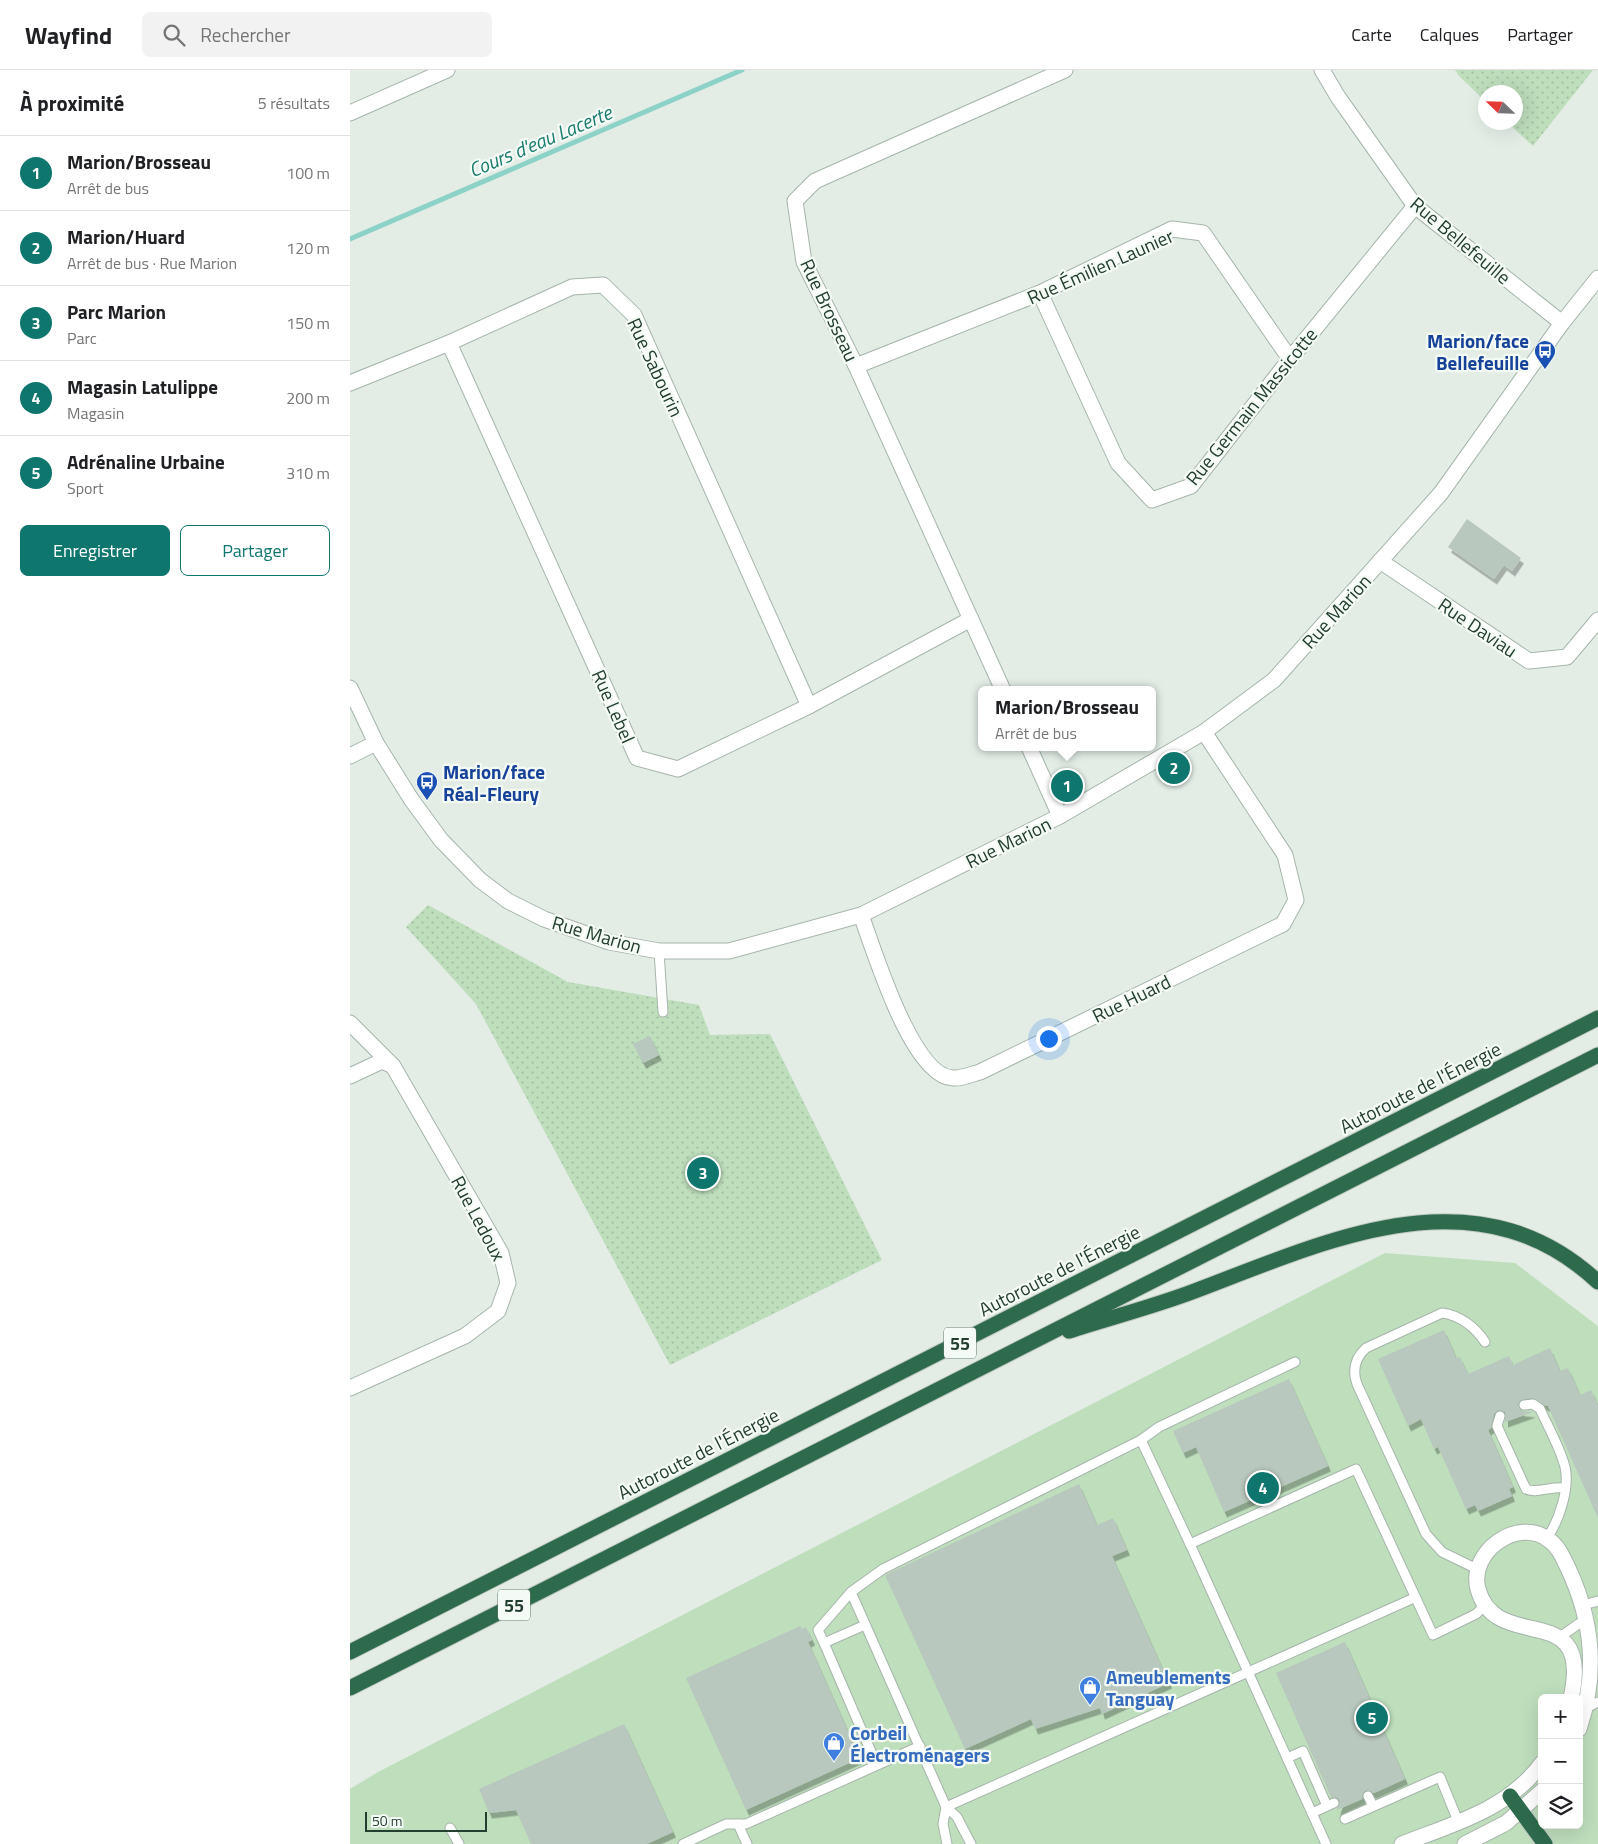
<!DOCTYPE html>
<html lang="fr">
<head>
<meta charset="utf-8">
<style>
	body { margin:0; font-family:"Titillium Web",sans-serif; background:#f2f2f2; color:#202124 }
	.controls { position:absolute; right:15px; bottom:15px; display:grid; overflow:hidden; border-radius:8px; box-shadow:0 5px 20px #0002 }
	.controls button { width:45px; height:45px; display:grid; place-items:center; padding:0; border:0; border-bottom:1px solid #e0e0e0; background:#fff; color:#202124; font:25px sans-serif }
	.compass { position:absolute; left:1128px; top:15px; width:45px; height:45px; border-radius:50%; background:#fff; box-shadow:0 5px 20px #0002; rotate:293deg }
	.scale { position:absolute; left:15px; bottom:12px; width:122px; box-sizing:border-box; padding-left:5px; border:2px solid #233f2f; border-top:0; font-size:14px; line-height:18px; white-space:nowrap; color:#233f2f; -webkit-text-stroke:4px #f4faf5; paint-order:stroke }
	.you { position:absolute; left:698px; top:968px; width:18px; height:18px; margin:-12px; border:4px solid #fff; border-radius:50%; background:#1a73e8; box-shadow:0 0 0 8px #1a73e833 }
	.badge { display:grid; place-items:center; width:32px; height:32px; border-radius:50%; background:#0f766e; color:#fff; font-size:16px; font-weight:700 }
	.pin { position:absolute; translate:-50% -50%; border:2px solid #fff; box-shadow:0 1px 5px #0006 }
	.popup { position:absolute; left:628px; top:616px; width:178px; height:65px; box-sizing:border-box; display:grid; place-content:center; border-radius:8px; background:#fff; filter:drop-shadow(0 1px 4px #0005); font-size:16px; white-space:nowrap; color:#757577 }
	.popup b { font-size:19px; color:#202124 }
	.popup::after { content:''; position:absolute; left:50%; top:100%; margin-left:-10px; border:10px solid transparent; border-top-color:#fff }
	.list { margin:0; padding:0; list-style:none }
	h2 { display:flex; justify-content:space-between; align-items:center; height:65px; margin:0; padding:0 20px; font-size:21px }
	h2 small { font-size:16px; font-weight:400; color:#757577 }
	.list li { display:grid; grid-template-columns:32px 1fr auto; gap:15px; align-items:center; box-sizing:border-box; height:75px; padding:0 20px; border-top:1px solid #e0e0e0 }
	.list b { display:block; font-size:19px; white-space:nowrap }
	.list p { margin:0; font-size:16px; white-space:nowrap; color:#757577 }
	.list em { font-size:16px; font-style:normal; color:#757577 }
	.actions { display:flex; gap:10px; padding:15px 20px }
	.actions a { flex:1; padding:11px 0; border:1px solid #0f766e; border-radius:8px; text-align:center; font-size:18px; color:#0f766e }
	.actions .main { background:#0f766e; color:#fff }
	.icon { flex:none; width:28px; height:28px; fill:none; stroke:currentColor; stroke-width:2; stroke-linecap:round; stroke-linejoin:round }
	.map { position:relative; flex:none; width:1248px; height:1774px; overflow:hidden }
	header { display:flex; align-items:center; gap:30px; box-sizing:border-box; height:70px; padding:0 25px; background:#fff; border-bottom:1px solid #e0e0e0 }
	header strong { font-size:24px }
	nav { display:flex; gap:28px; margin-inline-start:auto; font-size:18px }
	.search { width:350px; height:45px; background:#f2f2f2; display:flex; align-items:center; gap:12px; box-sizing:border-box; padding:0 18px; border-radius:8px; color:#757577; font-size:19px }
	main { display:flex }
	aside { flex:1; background:#fff }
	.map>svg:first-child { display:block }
	.grass { fill:#bedebc; fill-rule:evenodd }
	.park { fill:url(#park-dots) }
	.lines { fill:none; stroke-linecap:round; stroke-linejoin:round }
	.stream { stroke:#8cd2c7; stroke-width:5 }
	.building { fill:#b9c8be; filter:url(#shadow) }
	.service-casing { stroke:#a6b5ab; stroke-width:11 }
	.minor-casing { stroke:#a6b5ab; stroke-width:17 }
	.motorway-casing { stroke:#c1c9c5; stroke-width:17 }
	.service { stroke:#fff; stroke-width:9 }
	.minor { stroke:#fff; stroke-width:15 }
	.motorway { stroke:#2e6b4c; stroke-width:15 }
	.labels { text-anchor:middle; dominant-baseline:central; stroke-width:4.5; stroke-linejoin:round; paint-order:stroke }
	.shield { fill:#f4faf5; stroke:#62776a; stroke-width:1 }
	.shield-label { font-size:18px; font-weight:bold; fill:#233f2f }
	.street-label { font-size:19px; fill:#233f2f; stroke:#f4faf5 }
	.transit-label { font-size:19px; font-weight:bold; fill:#164399; stroke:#f4faf5; text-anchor:end }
	.shop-label { font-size:19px; font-weight:bold; fill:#366cbe; stroke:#f4faf5; text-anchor:start }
	.water-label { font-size:20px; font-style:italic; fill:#1c7c6e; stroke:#f4faf5 }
</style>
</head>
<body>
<header>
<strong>Wayfind</strong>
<div class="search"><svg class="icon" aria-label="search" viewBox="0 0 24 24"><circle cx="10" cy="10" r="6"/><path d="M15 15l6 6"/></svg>Rechercher</div>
<nav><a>Carte</a><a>Calques</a><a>Partager</a></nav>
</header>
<main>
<aside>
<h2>À proximité<small>5 résultats</small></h2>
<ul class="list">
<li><span class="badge">1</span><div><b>Marion/Brosseau</b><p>Arrêt de bus</p></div><em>100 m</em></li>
<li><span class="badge">2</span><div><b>Marion/Huard</b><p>Arrêt de bus · Rue Marion</p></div><em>120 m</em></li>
<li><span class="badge">3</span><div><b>Parc Marion</b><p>Parc</p></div><em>150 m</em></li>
<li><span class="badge">4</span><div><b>Magasin Latulippe</b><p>Magasin</p></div><em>200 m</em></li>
<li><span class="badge">5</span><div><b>Adrénaline Urbaine</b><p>Sport</p></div><em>310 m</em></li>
</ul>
<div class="actions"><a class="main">Enregistrer</a><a>Partager</a></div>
</aside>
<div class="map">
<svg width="1248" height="1774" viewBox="0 0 1248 1774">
	<defs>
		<pattern id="park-dots" width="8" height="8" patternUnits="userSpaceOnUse" patternTransform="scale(1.25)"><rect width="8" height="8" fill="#bedebc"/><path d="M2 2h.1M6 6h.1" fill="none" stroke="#a3c0a2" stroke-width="1.8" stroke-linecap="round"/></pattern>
		<filter id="shadow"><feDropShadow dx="3" dy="5.5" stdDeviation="0" flood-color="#0004"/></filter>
	</defs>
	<rect width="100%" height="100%" fill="#e3ede6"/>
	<path class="grass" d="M1035 1183 1165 1193 1248 1256V1774H0V1719L28 1702ZM1192 1628H1229V1755H1192Z"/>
	<g class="park">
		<polygon points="1105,0 1243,0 1183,76 1158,53 1166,52 1166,22 1136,22 1135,31 1109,6"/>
		<polygon points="78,835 218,912 349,935 360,965 420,964 532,1190 320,1295 126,934 56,857"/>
	</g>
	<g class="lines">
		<polyline class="stream" points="0,169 392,0"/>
	</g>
	<g class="building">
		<polygon points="1117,449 1171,488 1162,501 1154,495 1144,509 1098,477"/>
		<polygon points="300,966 309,985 293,993 283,974"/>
		<polygon points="1094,1260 1106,1288 1110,1287 1118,1304 1159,1286 1163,1295 1200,1278 1210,1301 1218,1298 1230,1325 1241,1320 1248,1336 1248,1448 1198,1336 1196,1336 1182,1328 1171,1330 1168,1335 1172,1341 1183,1342 1155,1352 1155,1342 1148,1340 1144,1344 1141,1358 1138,1360 1163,1417 1159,1419 1162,1426 1128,1441 1125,1435 1116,1439 1088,1377 1084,1379 1071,1349 1058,1356 1028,1289"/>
		<polygon points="939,1309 978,1396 874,1442 846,1377 833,1383 823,1361"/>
		<polygon points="729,1414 747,1455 763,1448 777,1480 762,1486 819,1613 752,1644 750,1638 685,1659 681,1649 615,1679 535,1505"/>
		<polygon points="450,1556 452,1559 456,1557 462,1570 458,1572 510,1688 396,1740 336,1608"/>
		<polygon points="995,1572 1055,1709 1024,1723 1016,1720 1013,1723 1012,1729 987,1740 990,1731 987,1728 981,1727 926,1603"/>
		<polygon points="274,1654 323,1762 297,1774 181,1774 166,1740 139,1743 129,1719"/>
	</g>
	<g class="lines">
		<g class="service-casing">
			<g id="service">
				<polyline points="309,881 313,942"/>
				<path d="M1174 1335 1183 1334 1190 1339C1198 1357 1210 1377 1215 1397 1220 1418 1209 1451 1197 1468"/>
				<path d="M1150 1346 1147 1356 1176 1419C1185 1424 1203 1416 1214 1418"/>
				<polyline points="791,1370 840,1474"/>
				<path d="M1127 1499 1092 1482 1076 1464 1007 1314C1002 1300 1005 1288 1016 1278L1092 1243C1110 1245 1126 1258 1135 1272"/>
				<polyline points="501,1522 596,1737 607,1747 621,1774"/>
				<polyline points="1233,1535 1248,1531"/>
				<polyline points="515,1555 474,1573 522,1684 523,1697"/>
				<polyline points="1210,1567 1237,1548"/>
				<polyline points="474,1573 468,1560 501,1522 533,1499 791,1370 809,1357 945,1292"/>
				<polyline points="1232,1637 1236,1638 1248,1632"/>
				<polyline points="937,1688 953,1681 977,1736"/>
				<polyline points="1018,1726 1023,1736"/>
				<polyline points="596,1737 1064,1528"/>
				<polyline points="596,1737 593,1754 597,1774"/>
				<polyline points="962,1743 984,1733"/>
				<polyline points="995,1749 1090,1707 1108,1751"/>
				<polyline points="388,1754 397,1774"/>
				<polyline points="100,1758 109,1774"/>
				<polyline points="333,1774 376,1754 396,1754 570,1676"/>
				<polyline points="976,1774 840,1474 1006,1399 1083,1565 1126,1544 1135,1535"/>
			</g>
		</g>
		<g class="minor-casing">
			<g id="minor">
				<polyline points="972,0 988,27 1065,136 1212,253"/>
				<polyline points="0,43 97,0"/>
				<polyline points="690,223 768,393 802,430 841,416 940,289 1065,136"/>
				<polyline points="99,273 287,688 328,699 459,636 621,549"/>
				<polyline points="506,296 690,223 822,159 853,163 940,289"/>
				<polyline points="0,313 99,273 222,217 253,215 284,245 459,636"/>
				<polyline points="1030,491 1179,591 1217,587 1248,550"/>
				<polyline points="0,618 26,673 61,729 91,770 130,810 158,831 194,849 259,872 309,881 379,881 511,845 710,746 854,662 924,610 1091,423 1212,253 1248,208"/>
				<polyline points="653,620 506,296 454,192 445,131 465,111 715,0"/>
				<polyline points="679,677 710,746"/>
				<polyline points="0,686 26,673"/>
				<path d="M511 845C524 880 562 1007 603 1008 611 1009 622 1004 630 1002L933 854 946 830 935 785 854 662"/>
				<polyline points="0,953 43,996 151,1183 158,1213 148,1241 115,1266 0,1318"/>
				<polyline points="0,1006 32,991 43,996"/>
				<path d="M1221 1628C1244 1526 1146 1586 1128 1519 1118 1482 1168 1446 1199 1470 1209 1477 1213 1488 1218 1498 1243 1551 1248 1603 1229 1659"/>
				<path d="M1052 1774C1103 1754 1159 1739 1192 1693"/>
				<polyline points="1115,1774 1156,1753 1192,1721"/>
			</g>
		</g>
		<g class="motorway-casing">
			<g id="motorway">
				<path d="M719 1261C759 1248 802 1237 842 1222 973 1173 1125 1097 1248 1212"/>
				<polyline points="0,1582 1248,948"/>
				<polyline points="0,1618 1248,985"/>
				<polyline points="1160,1726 1195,1774"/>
			</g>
		</g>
		<use href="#service" class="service"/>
		<use href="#minor" class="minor"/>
		<use href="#motorway" class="motorway"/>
	</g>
	<defs>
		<g id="bus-pin" transform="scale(1.125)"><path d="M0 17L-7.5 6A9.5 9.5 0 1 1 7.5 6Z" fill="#1a4fb4" stroke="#f4faf5"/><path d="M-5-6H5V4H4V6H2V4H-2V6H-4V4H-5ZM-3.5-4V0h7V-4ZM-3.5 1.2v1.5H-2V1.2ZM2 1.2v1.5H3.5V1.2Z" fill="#fff"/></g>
		<g id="shop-pin" transform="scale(1.125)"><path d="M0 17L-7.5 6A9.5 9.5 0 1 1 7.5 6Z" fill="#3f7fe0" stroke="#f4faf5"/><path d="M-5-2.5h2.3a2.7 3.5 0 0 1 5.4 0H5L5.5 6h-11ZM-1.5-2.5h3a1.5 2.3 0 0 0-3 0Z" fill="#fff"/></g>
	</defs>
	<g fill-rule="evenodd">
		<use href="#bus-pin" x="1195" y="281"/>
		<use href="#bus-pin" x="77" y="712"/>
		<use href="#shop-pin" x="740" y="1617"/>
		<use href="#shop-pin" x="484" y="1673"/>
	</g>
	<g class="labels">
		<g class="shield">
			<rect x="594" y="1257.5" width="32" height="31" rx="4"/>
			<rect x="148" y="1519.5" width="32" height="31" rx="4"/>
		</g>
		<g class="shield-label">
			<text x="610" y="1273">55</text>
			<text x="164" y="1535">55</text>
		</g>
		<g class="street-label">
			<text transform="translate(1111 170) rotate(40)">Rue Bellefeuille</text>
			<text transform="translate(750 196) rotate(-24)">Rue Émilien Launier</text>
			<text transform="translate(480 240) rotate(65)">Rue Brosseau</text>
			<text transform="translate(306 297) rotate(65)">Rue Sabourin</text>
			<text transform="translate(901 336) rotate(-51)">Rue Germain Massicotte</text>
			<text transform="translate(986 541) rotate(-48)">Rue Marion</text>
			<text transform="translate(1128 557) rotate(34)">Rue Daviau</text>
			<text transform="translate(264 636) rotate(66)">Rue Lebel</text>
			<text transform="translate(658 772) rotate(-26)">Rue Marion</text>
			<text transform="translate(247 864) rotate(16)">Rue Marion</text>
			<text transform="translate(781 928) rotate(-26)">Rue Huard</text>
			<text transform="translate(1070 1017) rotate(-27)">Autoroute de l'Énergie</text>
			<text transform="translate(129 1148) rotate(62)">Rue Ledoux</text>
			<text transform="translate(709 1200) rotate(-27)">Autoroute de l'Énergie</text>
			<text transform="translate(348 1383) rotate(-27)">Autoroute de l'Énergie</text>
		</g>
		<g class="transit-label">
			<text x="1179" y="270">Marion/face<tspan x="1179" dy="22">Bellefeuille</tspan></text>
			<text x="93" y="701" text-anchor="start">Marion/face<tspan x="93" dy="22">Réal-Fleury</tspan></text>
		</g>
		<g class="shop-label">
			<text x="756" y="1606">Ameublements<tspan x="756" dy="22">Tanguay</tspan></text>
			<text x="500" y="1662">Corbeil<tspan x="500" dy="22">Électroménagers</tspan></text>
		</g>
		<g class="water-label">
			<text transform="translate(190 71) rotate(-23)">Cours d'eau Lacerte</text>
		</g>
	</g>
</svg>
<div class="controls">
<button>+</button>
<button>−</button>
<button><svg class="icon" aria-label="layers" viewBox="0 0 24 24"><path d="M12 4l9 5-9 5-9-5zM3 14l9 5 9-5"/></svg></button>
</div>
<svg class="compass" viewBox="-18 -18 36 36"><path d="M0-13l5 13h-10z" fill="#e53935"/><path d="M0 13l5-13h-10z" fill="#757577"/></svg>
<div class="scale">50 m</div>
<div class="you"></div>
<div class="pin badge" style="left:717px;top:716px">1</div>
<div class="popup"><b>Marion/Brosseau</b>Arrêt de bus</div>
<div class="pin badge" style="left:824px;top:698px">2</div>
<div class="pin badge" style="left:353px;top:1103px">3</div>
<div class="pin badge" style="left:913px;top:1418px">4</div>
<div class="pin badge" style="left:1022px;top:1648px">5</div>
</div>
</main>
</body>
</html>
